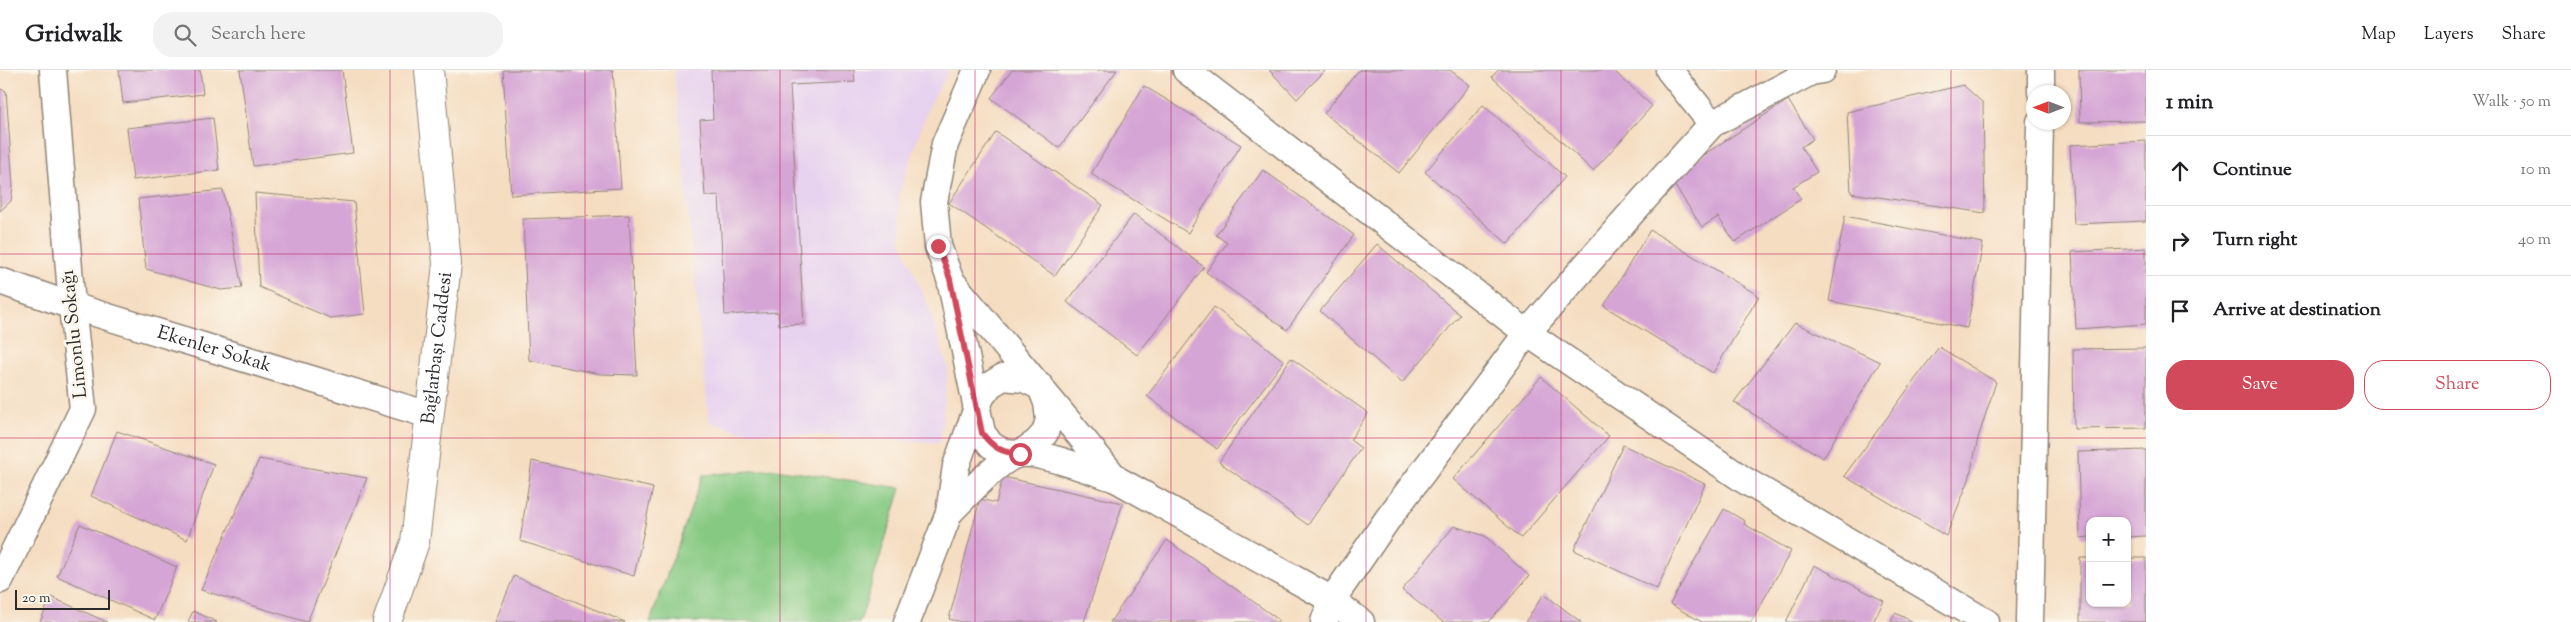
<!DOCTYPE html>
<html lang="en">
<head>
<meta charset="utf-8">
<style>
	body { margin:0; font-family:"Sorts Mill Goudy",serif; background:#f2f2f2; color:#202124 }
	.controls { position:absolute; right:15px; bottom:15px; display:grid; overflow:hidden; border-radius:10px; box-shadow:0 1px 4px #0004 }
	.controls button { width:45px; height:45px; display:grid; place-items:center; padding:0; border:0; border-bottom:1px solid #e0e0e0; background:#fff; color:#202124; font:25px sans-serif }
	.compass { position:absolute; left:2026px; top:15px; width:45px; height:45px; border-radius:50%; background:#fff; box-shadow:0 1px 4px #0004; rotate:270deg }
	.scale { position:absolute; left:15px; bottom:12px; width:95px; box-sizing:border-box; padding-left:5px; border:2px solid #2b2b2b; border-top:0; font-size:14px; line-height:18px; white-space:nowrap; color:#2b2b2b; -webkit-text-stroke:4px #fbf7ec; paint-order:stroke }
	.stop { position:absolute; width:15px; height:15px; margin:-11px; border:4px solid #d1495b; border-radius:50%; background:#fff }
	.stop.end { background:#d1495b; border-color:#fff; box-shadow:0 1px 5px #0008 }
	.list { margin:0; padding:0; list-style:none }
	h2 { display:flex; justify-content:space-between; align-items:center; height:65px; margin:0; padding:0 20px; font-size:21px }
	h2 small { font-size:16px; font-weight:400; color:#757577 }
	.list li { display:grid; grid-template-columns:32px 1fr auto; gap:15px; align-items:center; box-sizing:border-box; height:70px; padding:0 20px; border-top:1px solid #e0e0e0 }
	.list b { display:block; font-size:19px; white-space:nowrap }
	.list em { font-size:16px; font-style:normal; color:#757577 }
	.actions { display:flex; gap:10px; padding:15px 20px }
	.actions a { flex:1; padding:11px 0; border:1px solid #d1495b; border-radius:20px; text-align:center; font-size:18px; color:#d1495b }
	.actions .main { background:#d1495b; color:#fff }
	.icon { flex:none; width:28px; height:28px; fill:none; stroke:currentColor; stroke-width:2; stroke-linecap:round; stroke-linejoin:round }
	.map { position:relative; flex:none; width:2146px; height:552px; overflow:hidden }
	header { display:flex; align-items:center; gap:30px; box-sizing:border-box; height:70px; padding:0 25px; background:#fff; border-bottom:1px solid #e0e0e0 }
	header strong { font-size:24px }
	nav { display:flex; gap:28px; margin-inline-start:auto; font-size:18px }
	.search { width:350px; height:45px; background:#f2f2f2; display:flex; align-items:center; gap:12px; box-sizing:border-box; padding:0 18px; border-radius:20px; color:#757577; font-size:19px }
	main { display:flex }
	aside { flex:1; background:#fff }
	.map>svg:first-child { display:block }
	.built { fill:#e7d2ef }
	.green { fill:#86c982; stroke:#587a56 }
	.building { fill:#d5a5d5 }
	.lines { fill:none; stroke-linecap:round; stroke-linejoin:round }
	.street-casing { stroke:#908476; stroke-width:29 }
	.secondary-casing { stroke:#908476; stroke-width:30 }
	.street { stroke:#fff; stroke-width:26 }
	.secondary { stroke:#fff; stroke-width:28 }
	.route { stroke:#d1495b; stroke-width:6 }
	.grid { fill:none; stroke:#c2185b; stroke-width:1; stroke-opacity:0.55 }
	.labels { text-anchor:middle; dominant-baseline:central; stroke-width:5; stroke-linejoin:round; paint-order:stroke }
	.street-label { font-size:19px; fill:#2b2b2b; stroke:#fbf7ec }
</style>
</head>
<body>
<header>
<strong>Gridwalk</strong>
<div class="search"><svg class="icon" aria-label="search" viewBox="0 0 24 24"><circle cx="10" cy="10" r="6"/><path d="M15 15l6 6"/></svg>Search here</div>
<nav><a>Map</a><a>Layers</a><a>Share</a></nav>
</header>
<main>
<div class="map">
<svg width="2146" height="552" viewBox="0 0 2146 552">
	<rect width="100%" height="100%" fill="#fbf7ec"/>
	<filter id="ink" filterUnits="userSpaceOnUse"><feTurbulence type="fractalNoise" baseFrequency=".02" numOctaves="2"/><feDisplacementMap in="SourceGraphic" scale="10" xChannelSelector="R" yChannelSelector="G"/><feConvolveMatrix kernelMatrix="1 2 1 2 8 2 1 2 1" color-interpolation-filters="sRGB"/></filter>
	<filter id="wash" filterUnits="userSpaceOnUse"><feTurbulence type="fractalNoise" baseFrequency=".0096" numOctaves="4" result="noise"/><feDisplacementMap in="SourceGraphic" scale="20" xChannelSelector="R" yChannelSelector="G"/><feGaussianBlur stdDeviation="1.12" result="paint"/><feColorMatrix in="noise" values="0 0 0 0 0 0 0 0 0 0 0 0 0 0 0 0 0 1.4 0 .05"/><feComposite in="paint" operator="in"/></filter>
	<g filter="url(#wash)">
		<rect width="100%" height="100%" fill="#f5ddc1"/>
		<polygon class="built" points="674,0 949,0 927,41 899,125 902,175 930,240 948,298 940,373 738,361 709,352"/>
		<polygon class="green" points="775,399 901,418 860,552 650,552 703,405"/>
		<g id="blocks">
			<g class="building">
				<polygon points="119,0 200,0 203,24 123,33"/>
				<polygon points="240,0 342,0 353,83 253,96"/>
				<polygon points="503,0 613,0 621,118 511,125"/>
				<polygon points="711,0 854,0 855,12 790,15 804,254 779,255 778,242 725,245 719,125 705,126 700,50 713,49"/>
				<polygon points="1012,0 1117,0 1059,78 991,28"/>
				<polygon points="1269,0 1326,0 1297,29"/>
				<polygon points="1359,0 1450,0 1470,15 1399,103 1324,43"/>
				<polygon points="1498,0 1613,0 1652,36 1593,101 1492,7"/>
				<polygon points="2079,0 2146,0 2146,51 2080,52"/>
				<polygon points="1963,15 1983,33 1985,143 1851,123 1847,42"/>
				<polygon points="1144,16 1241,75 1188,163 1091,104"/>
				<polygon points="0,19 6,21 13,116 11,131 0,141"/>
				<polygon points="1788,30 1813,69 1801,77 1817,102 1793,117 1801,129 1735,172 1718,147 1702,157 1669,107"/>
				<polygon points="1483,35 1565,107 1508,174 1425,102"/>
				<polygon points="213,48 219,100 133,110 127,58"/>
				<polygon points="996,62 1103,135 1055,206 949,133"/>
				<polygon points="2146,71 2146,151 2074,154 2070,75"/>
				<polygon points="1263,100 1354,165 1287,260 1206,202 1227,173 1216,165"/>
				<polygon points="223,120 242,218 221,220 146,199 138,129"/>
				<polygon points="255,123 354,132 365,244 330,248 259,217"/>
				<polygon points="1134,144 1204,197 1137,285 1067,232"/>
				<polygon points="629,145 637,305 600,304 529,290 523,149"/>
				<polygon points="1845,146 1983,173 1967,258 1829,231"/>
				<polygon points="1650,160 1759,226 1713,303 1604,236"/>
				<polygon points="1377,174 1460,245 1402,313 1320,241"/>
				<polygon points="2146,178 2146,254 2076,259 2072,182"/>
				<polygon points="1214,237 1284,291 1217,379 1147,326"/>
				<polygon points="1795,253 1880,292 1823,388 1734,332"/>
				<polygon points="1939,277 1996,312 1978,368 1969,410 1946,466 1844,406"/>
				<polygon points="2146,278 2146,358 2074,359 2073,279"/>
				<polygon points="1291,288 1368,343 1350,370 1361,378 1308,455 1219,392"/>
				<polygon points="1541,307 1609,366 1521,468 1453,409"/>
				<polygon points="117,361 214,394 187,470 91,426"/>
				<polygon points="1623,375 1705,414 1657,519 1574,480"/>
				<polygon points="2146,380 2146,466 2127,467 2127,451 2090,451 2090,467 2080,468 2078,382"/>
				<polygon points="259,389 367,408 307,552 201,520"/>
				<polygon points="532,391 653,418 634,506 520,471"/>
				<polygon points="1003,407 1123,433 1084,552 961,552 949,549 980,429 996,433"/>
				<polygon points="1724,439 1745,451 1744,454 1791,481 1751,552 1702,552 1670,534"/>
				<polygon points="80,454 177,497 155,550 57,506"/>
				<polygon points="1454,456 1485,466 1529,506 1489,552 1443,552 1402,520"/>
				<polygon points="1167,470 1279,550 1277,552 1110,552"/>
				<polygon points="2080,488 2090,488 2090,533 2127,533 2127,488 2146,488 2146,552 2080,552"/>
				<polygon points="1814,495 1884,531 1873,552 1786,552"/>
				<polygon points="514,506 625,552 495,552"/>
				<polygon points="1544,524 1581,552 1525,552"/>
				<polygon points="51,527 107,552 40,552"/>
				<polygon points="193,541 217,552 188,552"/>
				<polygon points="1895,543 1914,552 1891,552"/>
			</g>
		</g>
	</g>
	<g filter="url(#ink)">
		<use href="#blocks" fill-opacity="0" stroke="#908476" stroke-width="1"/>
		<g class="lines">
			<g class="street-casing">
				<g id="street">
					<polyline points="1186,0 1527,263 1744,410 1986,552"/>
					<polyline points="1669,0 1712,54"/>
					<polyline points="2041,22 2041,0"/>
					<path id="s1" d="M0 211 72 236 429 345"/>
					<polyline points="953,213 1116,409 1332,530 1361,552"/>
					<path d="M949 443C964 428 1001 387 1020 384 1040 381 1095 402 1116 409"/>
					<polyline points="0,510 83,339 72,236 53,0"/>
					<polyline points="907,552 949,443 956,396 981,327 990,315 1003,307 1024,309 1041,317 1047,333 1049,349 1045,363 1036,373 1019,384 1005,383 991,375 982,363 950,209 938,176 934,132 945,74 977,0"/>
					<polyline points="1324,552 1332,530 1387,450 1527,263 1627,148 1712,54 1811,2 1822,0"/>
					<polyline points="2030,552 2040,52"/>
				</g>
			</g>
			<g class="secondary-casing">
				<g id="secondary">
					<path id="s2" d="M387 552 415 472 447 194 429 0"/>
				</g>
			</g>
			<use href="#street" class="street"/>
			<use href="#secondary" class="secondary"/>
		</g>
	</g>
	<g class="lines" filter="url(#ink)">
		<path class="route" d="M938 176 950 209 982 363C992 377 1002 383 1020 384"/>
	</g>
	<path class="grid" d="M195 0V552M390 0V552M585 0V552M780 0V552M975 0V552M1171 0V552M1366 0V552M1561 0V552M1756 0V552M1951 0V552M0 184H2146M0 368H2146"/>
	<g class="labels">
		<g class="street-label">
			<text transform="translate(75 264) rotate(-96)">Limonlu Sokağı</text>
			<text stroke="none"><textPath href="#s2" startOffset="280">Bağlarbaşı Caddesi</textPath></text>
			<text stroke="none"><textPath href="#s1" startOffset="225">Ekenler Sokak</textPath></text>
		</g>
	</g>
</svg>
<div class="controls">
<button>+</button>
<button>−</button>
</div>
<svg class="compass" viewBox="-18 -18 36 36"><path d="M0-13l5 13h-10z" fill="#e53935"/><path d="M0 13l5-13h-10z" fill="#757577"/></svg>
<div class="scale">20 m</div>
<div class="stop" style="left:1020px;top:384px"></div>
<div class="stop end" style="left:938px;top:176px"></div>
</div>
<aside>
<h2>1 min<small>Walk · 50 m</small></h2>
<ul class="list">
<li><svg class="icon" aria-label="ahead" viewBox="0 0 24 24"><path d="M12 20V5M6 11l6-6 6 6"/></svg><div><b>Continue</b></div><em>10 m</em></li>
<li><svg class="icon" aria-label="right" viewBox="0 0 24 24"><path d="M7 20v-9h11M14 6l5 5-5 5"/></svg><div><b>Turn right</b></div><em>40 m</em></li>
<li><svg class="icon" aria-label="arrive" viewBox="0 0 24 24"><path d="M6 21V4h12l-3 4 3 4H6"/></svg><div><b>Arrive at destination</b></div></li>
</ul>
<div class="actions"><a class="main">Save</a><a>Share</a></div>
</aside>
</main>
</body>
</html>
